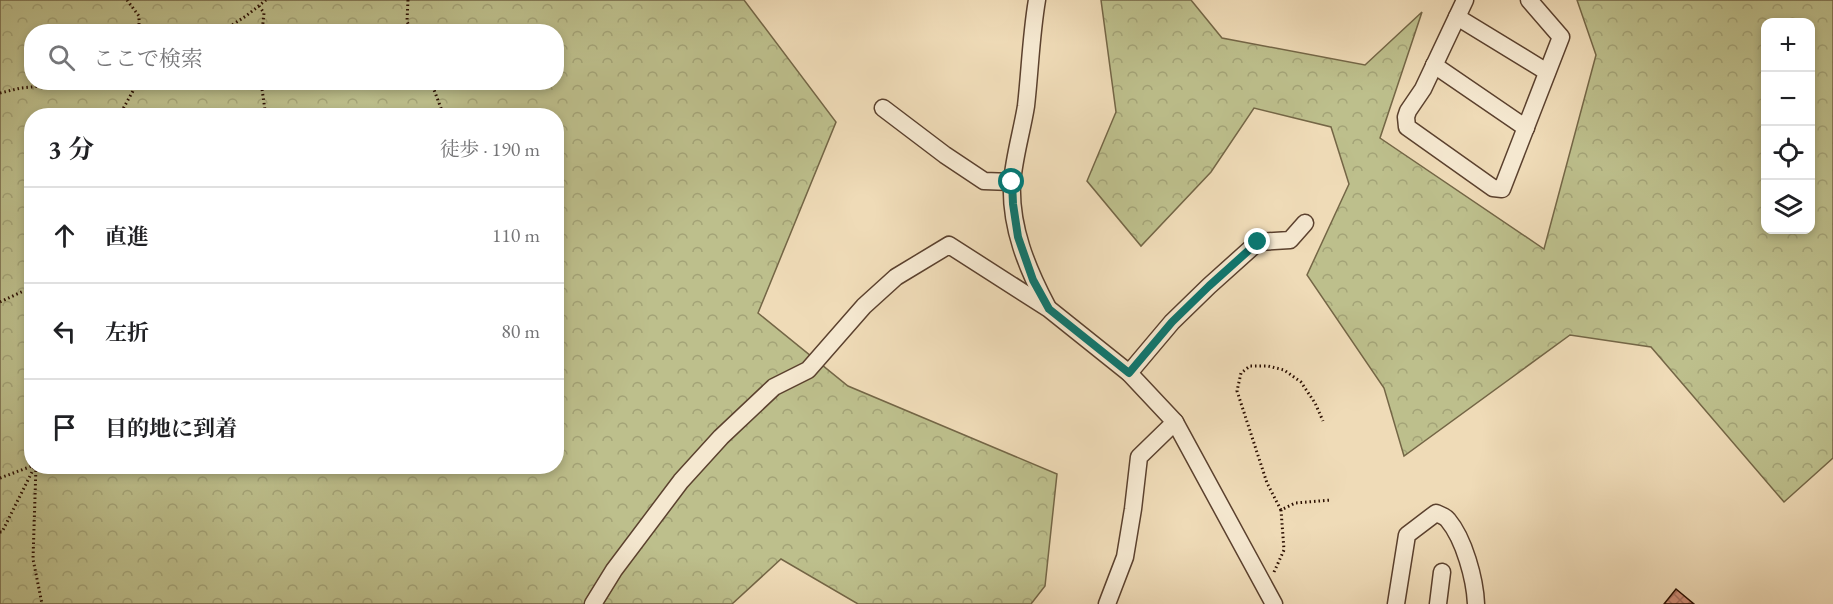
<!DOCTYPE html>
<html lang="ja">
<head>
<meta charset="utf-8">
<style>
	body { margin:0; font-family:"EB Garamond","Noto Serif JP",serif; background:#f6f6f6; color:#202124 }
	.controls { position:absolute; right:18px; top:18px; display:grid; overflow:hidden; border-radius:12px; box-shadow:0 3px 9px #0003 }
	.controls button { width:54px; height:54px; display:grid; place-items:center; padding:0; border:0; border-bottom:2px solid #e0e0e0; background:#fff; color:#202124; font:30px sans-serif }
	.stop { position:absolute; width:18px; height:18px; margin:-14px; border:4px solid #0f766e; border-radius:50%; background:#fff }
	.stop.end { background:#0f766e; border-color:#fff; box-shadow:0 2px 6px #0008 }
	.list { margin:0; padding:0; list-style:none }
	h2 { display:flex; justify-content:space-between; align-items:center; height:78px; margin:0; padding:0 24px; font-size:26px }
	h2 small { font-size:20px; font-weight:400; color:#757577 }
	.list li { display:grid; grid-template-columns:39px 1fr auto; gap:18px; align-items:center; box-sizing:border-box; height:96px; padding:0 24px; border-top:2px solid #e0e0e0 }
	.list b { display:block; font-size:22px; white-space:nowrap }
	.list em { font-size:20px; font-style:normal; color:#757577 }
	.icon { flex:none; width:33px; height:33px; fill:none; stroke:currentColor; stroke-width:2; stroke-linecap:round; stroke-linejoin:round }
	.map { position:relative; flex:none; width:1833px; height:604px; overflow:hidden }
	.search { position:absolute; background:#fff; box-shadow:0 3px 9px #0003; left:24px; top:24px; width:540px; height:66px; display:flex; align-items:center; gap:15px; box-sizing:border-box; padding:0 21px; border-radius:24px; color:#757577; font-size:22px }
	.panel { position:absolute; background:#fff; box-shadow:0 3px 9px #0003; left:24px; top:108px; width:540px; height:366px; border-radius:24px }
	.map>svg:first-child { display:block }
	.forest { fill:url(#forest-crowns); stroke:#746646; stroke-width:1.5; fill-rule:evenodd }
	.building { fill:url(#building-cross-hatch); stroke:#2a0e00; stroke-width:1.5 }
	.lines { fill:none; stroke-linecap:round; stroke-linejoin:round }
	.minor-casing { stroke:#5b412e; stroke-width:19 }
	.path { stroke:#2a0e00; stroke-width:3; stroke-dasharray:1.5 3; stroke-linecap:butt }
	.minor { stroke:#f5e8d0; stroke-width:16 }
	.route { stroke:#0f766e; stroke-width:8 }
</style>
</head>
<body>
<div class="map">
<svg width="1833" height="604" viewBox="0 0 1833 604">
	<defs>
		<pattern id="forest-crowns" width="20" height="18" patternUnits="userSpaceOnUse" patternTransform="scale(1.5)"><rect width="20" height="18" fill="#bdbf8c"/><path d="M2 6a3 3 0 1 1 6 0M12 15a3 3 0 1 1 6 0" fill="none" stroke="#a3a377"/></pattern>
		<pattern id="building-cross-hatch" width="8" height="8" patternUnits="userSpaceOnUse" patternTransform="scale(1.5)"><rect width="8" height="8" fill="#d18f79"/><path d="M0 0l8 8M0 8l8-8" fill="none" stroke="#aa7361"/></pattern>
	</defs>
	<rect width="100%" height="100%" fill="#efdbb7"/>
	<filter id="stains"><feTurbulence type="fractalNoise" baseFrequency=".00333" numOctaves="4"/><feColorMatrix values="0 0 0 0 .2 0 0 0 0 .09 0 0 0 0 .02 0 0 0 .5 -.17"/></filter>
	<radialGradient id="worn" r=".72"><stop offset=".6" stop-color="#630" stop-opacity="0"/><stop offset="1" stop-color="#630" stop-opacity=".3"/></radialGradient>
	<g class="forest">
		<path d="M0 0H744L836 122 758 313 848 386 1057 474 1045 586 1031 604H858L781 559 732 604H0ZM32 32H556V82H32ZM32 116H556V466H32Z"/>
		<path d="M1101 0H1191L1222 38 1365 65 1422 12 1380 138 1544 249 1596 55 1577 0H1833V458L1784 502 1651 347 1570 335 1404 456 1384 388 1307 275 1349 184 1331 127 1254 108 1211 172 1141 246 1087 181 1116 112ZM1766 22H1810V230H1766Z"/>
	</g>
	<polygon class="building" points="1676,589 1694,604 1664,604"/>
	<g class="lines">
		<g class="minor-casing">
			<g id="minor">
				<path d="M1037 0C1031 35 1030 71 1026 106 1022 131 1014 157 1012 183 1010 227 1027 268 1047 306"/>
				<polyline points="1465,0 1423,89 1408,111 1406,117 1407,127 1493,188 1502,189 1561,37 1529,0"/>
				<polyline points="1457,17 1547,72"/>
				<polyline points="1434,65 1526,128"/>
				<polyline points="883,108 945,155 984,181 1012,182"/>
				<polyline points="1129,373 1172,322 1209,286 1258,242 1290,240 1305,223"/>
				<polyline points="593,604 614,570 681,481 721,437 774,387 808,370 864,306 896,277 949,245 1049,309 1129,373 1175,422 1274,604"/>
				<polyline points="1107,604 1125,557 1133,509 1139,457 1175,422"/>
				<path d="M1396 604 1407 535 1436 513C1440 515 1445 516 1448 520 1464 539 1475 579 1476 604"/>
				<polyline points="1438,604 1442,572"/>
			</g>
		</g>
		<g class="path">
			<polyline points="127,0 139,16 139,32"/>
			<polyline points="408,0 407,21 411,32"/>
			<polyline points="259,6 264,13 262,32"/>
			<polyline points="221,32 246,16 266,0"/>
			<polyline points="431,82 444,116"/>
			<polyline points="0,93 21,88 82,82"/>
			<polyline points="119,116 138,82"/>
			<polyline points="260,116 265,110 261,82"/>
			<polyline points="0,302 32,287"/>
			<polyline points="32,430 29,447 32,454"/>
			<polyline points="36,466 33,559 42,604"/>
			<polyline points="0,478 32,466"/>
			<polyline points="1281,510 1267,483 1237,391 1241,373 1250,366 1268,366 1284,370 1301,382 1315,403 1323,421"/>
			<polyline points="0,532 2,532 34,468"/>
			<polyline points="1274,572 1284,550 1281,510 1295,503 1331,500"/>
		</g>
		<use href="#minor" class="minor"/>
	</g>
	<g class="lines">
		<polyline class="route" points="1012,182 1013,204 1018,237 1033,280 1049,309 1129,373 1172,322 1209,286 1258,242"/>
	</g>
	<rect width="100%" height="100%" filter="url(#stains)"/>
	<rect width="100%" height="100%" fill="url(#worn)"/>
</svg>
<div class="controls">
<button>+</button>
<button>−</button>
<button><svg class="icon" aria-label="locate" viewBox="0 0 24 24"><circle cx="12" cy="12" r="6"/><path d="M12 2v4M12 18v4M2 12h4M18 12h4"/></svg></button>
<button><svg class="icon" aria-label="layers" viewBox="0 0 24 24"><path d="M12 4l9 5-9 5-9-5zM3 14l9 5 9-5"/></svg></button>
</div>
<div class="stop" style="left:1012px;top:182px"></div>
<div class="stop end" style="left:1258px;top:242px"></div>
<div class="search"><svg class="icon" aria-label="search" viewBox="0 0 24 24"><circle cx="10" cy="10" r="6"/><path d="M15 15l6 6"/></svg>ここで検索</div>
<section class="panel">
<h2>3 分<small>徒歩 · 190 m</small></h2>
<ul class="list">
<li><svg class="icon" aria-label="ahead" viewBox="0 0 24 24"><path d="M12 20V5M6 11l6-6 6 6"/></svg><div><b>直進</b></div><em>110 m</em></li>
<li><svg class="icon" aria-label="left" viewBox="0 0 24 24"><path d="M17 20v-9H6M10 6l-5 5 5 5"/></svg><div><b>左折</b></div><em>80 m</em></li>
<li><svg class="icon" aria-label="arrive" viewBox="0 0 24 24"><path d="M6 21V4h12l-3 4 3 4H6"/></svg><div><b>目的地に到着</b></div></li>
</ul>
</section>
</div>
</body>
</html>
